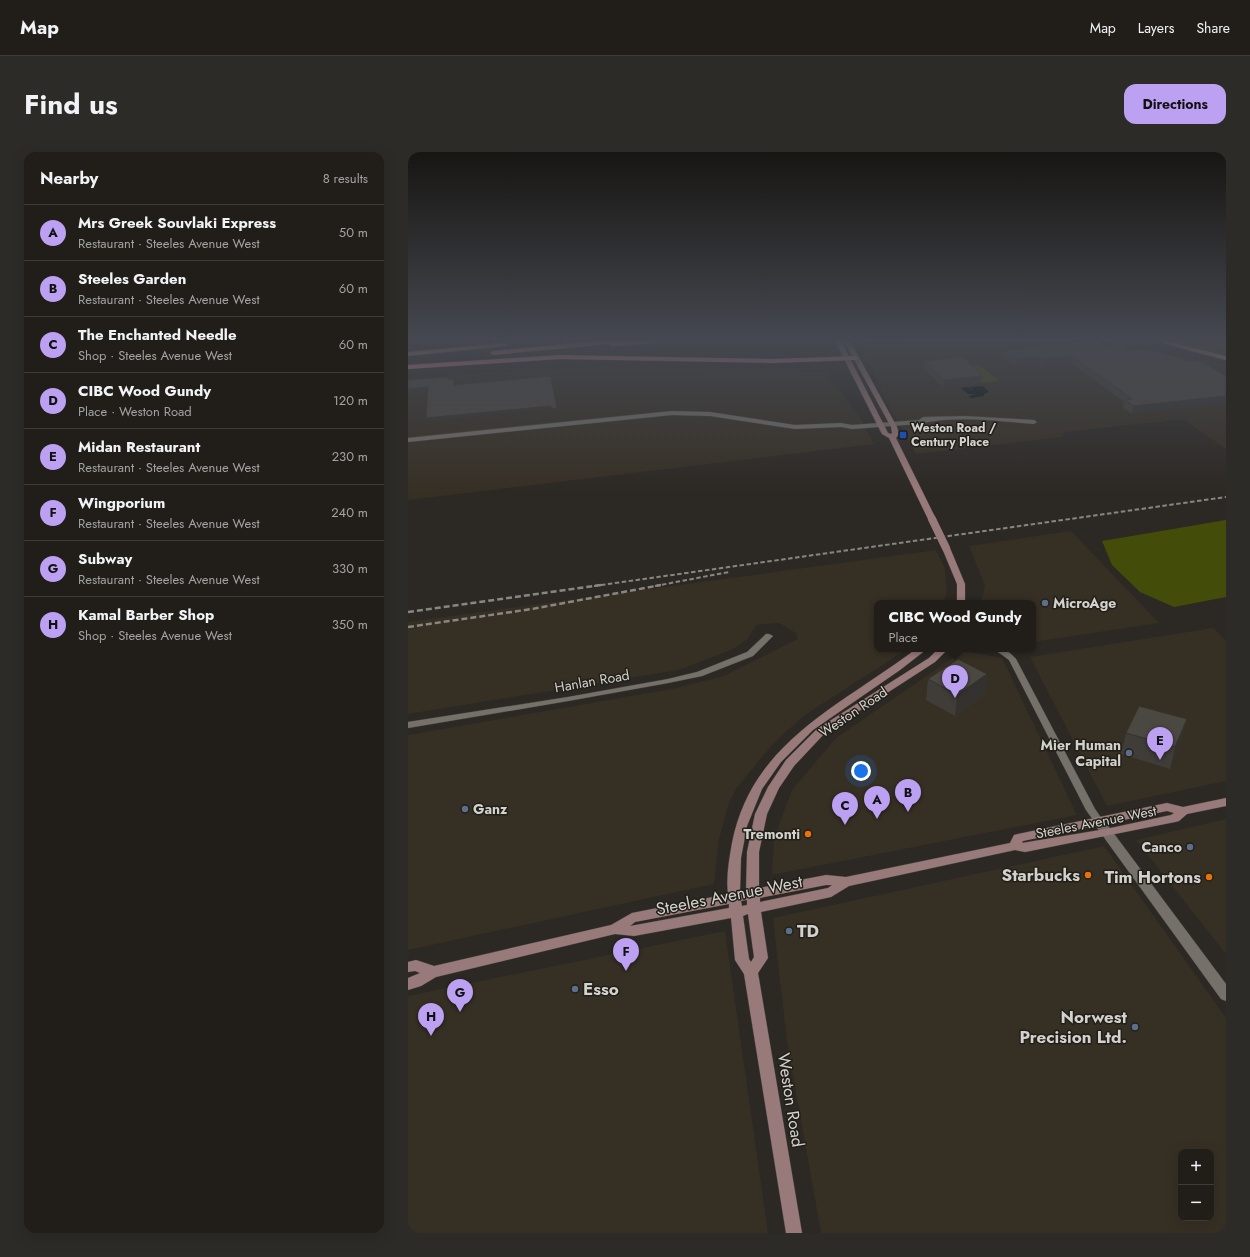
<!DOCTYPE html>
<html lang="en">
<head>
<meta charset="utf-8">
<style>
	body { margin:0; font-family:Jost,sans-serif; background:#2d2b27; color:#f1f3f6 }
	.controls { position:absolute; right:12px; bottom:12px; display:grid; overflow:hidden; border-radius:8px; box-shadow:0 4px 16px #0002 }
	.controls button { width:36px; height:36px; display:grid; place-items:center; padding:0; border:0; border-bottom:1px solid #3e3c39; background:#211e1a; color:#f1f3f6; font:20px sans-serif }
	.you { position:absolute; left:453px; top:619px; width:14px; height:14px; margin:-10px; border:3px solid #fff; border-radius:50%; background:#1a73e8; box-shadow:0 0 0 6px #1a73e833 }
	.badge { display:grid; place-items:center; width:26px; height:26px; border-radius:50%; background:#bca0f2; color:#111; font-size:13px; font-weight:700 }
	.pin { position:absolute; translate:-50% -33px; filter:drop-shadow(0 1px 2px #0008) }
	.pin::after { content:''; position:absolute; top:21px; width:14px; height:12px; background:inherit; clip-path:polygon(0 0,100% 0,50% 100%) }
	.popup { position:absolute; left:466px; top:448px; width:162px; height:52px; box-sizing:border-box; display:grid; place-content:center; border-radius:8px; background:#211e1a; filter:drop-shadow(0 1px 3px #0005); font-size:13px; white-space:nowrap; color:#a2a2a2 }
	.popup b { font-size:15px; color:#f1f3f6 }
	.popup::after { content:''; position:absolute; left:50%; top:100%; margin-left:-8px; border:8px solid transparent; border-top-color:#211e1a }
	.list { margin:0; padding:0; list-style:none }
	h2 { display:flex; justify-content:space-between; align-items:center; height:52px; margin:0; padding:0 16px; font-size:17px }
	h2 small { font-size:13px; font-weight:400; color:#a2a2a2 }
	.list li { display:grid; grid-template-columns:26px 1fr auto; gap:12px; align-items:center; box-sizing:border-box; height:56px; padding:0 16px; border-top:1px solid #3e3c39 }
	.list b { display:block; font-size:15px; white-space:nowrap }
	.list p { margin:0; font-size:13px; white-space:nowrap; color:#a2a2a2 }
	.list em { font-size:13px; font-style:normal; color:#a2a2a2 }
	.map { position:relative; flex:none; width:818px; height:1081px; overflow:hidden; border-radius:12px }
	header { display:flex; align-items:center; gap:24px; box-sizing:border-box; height:56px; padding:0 20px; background:#211e1a; border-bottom:1px solid #3e3c39 }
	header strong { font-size:19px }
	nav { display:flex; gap:22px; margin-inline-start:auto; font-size:14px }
	.intro { display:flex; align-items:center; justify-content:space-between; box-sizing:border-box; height:96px; padding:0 24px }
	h1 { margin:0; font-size:28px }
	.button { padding:10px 18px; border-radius:12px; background:#bca0f2; color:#111; font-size:14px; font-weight:700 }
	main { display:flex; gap:24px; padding:0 24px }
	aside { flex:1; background:#211e1a; border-radius:12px; box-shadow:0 4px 16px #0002 }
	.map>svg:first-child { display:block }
	.built { fill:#362f24; fill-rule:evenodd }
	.green { fill:#434d09 }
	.water { fill:#031111 }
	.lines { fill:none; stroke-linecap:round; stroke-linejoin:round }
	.minor-casing { stroke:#46433e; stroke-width:1 }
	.tertiary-casing { stroke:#46433e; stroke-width:1 }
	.secondary-casing { stroke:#46433e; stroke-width:1 }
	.motorway-casing { stroke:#46433e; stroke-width:1 }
	.minor { fill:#75716a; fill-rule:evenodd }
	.tertiary { fill:#75716a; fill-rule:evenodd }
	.secondary { fill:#997a7a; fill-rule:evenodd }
	.motorway { fill:#ee8fa1; fill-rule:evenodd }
	.rail-far1 { stroke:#898682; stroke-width:2; stroke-dasharray:4.5 2.5; stroke-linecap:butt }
	.rail { stroke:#898682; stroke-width:2.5; stroke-dasharray:6 3; stroke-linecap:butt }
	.secondary-bridge-casing { stroke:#46433e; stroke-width:8; stroke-linecap:butt }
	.secondary-bridge { stroke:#997a7a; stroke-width:8 }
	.wall { fill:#403d38 }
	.shaded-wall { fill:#34322e }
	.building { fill:#4b4741; stroke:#34322e }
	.transit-dot { fill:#1a4fb4; stroke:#221f19; stroke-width:1.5 }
	.service-dot { fill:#5c6f8a; stroke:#221f19; stroke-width:1.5 }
	.food-dot { fill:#e8710a; stroke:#221f19; stroke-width:1.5 }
	.labels { text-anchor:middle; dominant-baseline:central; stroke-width:3; stroke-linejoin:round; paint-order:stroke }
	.far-poi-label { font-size:12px; font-weight:bold; fill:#d3d1cd; stroke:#221f19; text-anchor:start }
	.poi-label { font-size:14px; font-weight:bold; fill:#d3d1cd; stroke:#221f19; text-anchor:end }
	.street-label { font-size:14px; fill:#d3d1cd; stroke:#221f19 }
	.near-poi-label { font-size:17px; font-weight:bold; fill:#d3d1cd; stroke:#221f19; text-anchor:end }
	.near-street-label { font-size:17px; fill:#d3d1cd; stroke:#221f19 }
</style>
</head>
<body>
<header>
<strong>Map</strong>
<nav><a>Map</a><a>Layers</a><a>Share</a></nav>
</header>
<div class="intro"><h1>Find us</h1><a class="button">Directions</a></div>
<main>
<aside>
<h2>Nearby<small>8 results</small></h2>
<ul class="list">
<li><span class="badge">A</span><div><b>Mrs Greek Souvlaki Express</b><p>Restaurant · Steeles Avenue West</p></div><em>50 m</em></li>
<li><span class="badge">B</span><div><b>Steeles Garden</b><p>Restaurant · Steeles Avenue West</p></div><em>60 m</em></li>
<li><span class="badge">C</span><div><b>The Enchanted Needle</b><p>Shop · Steeles Avenue West</p></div><em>60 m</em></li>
<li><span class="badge">D</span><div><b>CIBC Wood Gundy</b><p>Place · Weston Road</p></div><em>120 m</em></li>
<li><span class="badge">E</span><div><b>Midan Restaurant</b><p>Restaurant · Steeles Avenue West</p></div><em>230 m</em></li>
<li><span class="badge">F</span><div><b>Wingporium</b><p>Restaurant · Steeles Avenue West</p></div><em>240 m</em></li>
<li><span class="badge">G</span><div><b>Subway</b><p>Restaurant · Steeles Avenue West</p></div><em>330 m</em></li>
<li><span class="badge">H</span><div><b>Kamal Barber Shop</b><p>Shop · Steeles Avenue West</p></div><em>350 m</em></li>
</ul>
</aside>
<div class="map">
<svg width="818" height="1081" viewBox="0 0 818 1081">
	<rect width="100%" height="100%" fill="#2c2823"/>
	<g class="built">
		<polygon points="465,189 696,190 817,213 818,297 775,267 656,280 654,285 508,302 478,249 452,192"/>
		<polygon points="197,214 417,220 451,264 466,292 0,348 0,227 71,221"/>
		<polygon points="663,379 751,471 625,490 625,451 573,451 577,434 561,394"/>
		<polygon points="528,398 537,417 539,440 535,451 469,451 469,497 499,497 397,563 372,585 358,600 328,637 321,651 311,687 306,732 0,798 0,583 264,537 316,524 390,487 388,481 371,471 348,473 339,488 323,498 271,518 0,562 0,470"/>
		<polygon points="805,476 818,489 818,629 699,654 622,505"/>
		<polygon points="555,499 594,506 669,663 364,723 366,686 384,638 428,586"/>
		<polygon points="818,667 818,802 728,688"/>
		<path d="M696 694 818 866V1081H413L379 890 365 766ZM773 1000H803V1066H773Z"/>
		<polygon points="317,779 360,1081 0,1081 0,844"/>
	</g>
	<g class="green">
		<polygon points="758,189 818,189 818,204"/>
		<polygon points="572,213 591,229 572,231 556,214"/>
		<polygon points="818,368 818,445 766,455 732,440 704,413 694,389"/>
	</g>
	<polygon class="water" points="575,234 581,240 576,242 576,244 563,246 561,244 568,242 560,242 553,236 560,235 565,239 562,235"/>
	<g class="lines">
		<g class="minor-casing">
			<g id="minor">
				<path d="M264 259 302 260 387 273 433 271 444 273 511 268 515 265 557 264 626 268 629 270 626 272C589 269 547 263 511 272L444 277 433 275 387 277 302 264 264 263 0 290V286Z"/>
				<polygon points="358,482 361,482 365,484 345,504 294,524 260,531 160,549 0,576 0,570 160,545 260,527 289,520 339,500"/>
				<path d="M586 497C596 497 601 499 608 507L687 657 696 670 694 672H688L678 658 601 508Z"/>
			</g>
		</g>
		<g class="tertiary-casing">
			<polygon id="tertiary" points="691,666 695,667 818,832 818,849 813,847 687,673 685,670 687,667"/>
		</g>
		<g class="secondary-casing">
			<g id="secondary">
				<polygon points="427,189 433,189 480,281 483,282 484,281 483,275 436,189 442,189 489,275 491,282 488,286 528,367 527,369 521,369 520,367 481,286 474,282"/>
				<polygon points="535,394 541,394 542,396 557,432 557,451 549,451 549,432 534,396"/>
				<path d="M508 497H519L492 518 405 578 373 610 354 637 339 674 333 706 332 740 338 739 339 700 347 662 360 635 378 608 409 577 521 506 530 497H540L527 510 417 581 386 614 371 636 359 662 351 700V736L418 723 438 725 602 691 606 683 610 682 759 651 775 655 818 646V654L779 662 771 669 767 670 617 700 607 698 441 734 423 745 353 760 360 806 350 821 394 1081H378L336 822 327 808 323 766 226 784 207 782 28 825 13 834 0 838V826L12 821 7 819 0 820V810L8 808 26 814 203 773 224 761 320 742C318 725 321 708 324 691 344 589 433 554 508 497ZM759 659 766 661 763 663 698 677 614 691 615 689ZM418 733H424L420 736 352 750V746ZM339 748V753L334 754 333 749ZM321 752V756L222 774 227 770ZM340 762 346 805 343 810 341 807 335 764Z"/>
			</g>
		</g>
		<g class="motorway-casing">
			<g id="motorway">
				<polygon points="189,189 252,189 249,191 204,194 201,192 85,203 82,201 85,199"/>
				<polygon points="746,189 758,189 818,204 818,208"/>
				<polygon points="96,191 99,193 98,194 0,204 0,200"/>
				<polygon points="151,203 365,207 447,204 450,206 447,208 365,211 151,207 0,217 0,213"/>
			</g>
		</g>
		<use href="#minor" class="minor"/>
		<use href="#tertiary" class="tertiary"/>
		<use href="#secondary" class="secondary"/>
		<use href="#motorway" class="motorway"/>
		<g class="rail-far1">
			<polyline points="186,434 818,345"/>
			<polyline points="247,434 321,420"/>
		</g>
		<g class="rail">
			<polyline points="0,460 193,433"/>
			<polyline points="0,475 124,457 253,433"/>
		</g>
		<g class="secondary-bridge-casing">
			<polyline id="secondary-bridge" points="524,367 538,396"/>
		</g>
		<use href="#secondary-bridge" class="secondary-bridge"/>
	</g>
	<g class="wall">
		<polygon points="696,194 721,198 782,209 724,262 715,256 716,250 663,211 634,214 631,212 607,214 596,205 597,198"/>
		<polygon points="517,209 574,224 573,231 535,235 516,217"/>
		<polygon points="579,522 577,543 547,564 518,548 520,527"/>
		<polygon points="779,567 773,588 762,617 713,602 718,581"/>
	</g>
	<g class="shaded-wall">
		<polygon points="664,204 663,211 634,214 635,207"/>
		<polygon points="632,205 631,212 607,214 608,207"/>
		<polygon points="574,224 573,231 535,235 536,228"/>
		<polygon points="20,235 20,237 0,239 0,237"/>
		<polygon points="818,244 818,251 724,262 726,254"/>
		<polygon points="143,254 143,256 18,269 18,266"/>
		<polygon points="149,256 150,259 144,259 143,257"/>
		<polygon points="579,522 577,543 547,564 549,543"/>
		<polygon points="779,567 773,588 762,617 767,595"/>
	</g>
	<g class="building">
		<polygon points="684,189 689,189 696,194 714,192 721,198 736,196 782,209 791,208 818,224 818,244 726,254 717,248 724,247 664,204 635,207 632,205 608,207 597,198"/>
		<polygon points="555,205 574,224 536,228 517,209"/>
		<polygon points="141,224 143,225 149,256 143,257 143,254 18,266 20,235 0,237 0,228 40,225 40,227 46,227 46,233"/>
		<polygon points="550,507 579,522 549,543 520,527"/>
		<polygon points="731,554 779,567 767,595 718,581"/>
	</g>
	<linearGradient id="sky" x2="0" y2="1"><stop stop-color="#181613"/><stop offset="0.55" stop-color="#454850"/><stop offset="1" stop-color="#454850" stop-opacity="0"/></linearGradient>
	<rect width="818" height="341" fill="url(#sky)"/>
	<rect class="transit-dot" x="491" y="279" width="8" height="8" rx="2"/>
	<g class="service-dot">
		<circle cx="637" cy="451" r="4"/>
		<circle cx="721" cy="601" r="4"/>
		<circle cx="57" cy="657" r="4"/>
		<circle cx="782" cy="695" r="4"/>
		<circle cx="381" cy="779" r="4"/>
		<circle cx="167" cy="837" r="4"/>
		<circle cx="727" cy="875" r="4"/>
	</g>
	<g class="food-dot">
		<circle cx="400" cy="682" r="4"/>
		<circle cx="680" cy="723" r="4"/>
		<circle cx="801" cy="725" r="4"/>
	</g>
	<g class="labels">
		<g class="far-poi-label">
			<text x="503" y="276">Weston Road /<tspan x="503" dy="14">Century Place</tspan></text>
		</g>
		<g class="poi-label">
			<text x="645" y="451" text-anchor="start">MicroAge</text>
			<text x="713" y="593">Mier Human<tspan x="713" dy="16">Capital</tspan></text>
			<text x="65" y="657" text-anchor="start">Ganz</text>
			<text x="392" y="682">Tremonti</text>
			<text x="774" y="695">Canco</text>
		</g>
		<g class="street-label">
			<text transform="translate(184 529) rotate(-10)">Hanlan Road</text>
			<text transform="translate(445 560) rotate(-34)">Weston Road</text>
			<text transform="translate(688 670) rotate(-11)">Steeles Avenue West</text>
		</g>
		<g class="near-poi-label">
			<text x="672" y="723">Starbucks</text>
			<text x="793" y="725">Tim Hortons</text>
			<text x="389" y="779" text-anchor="start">TD</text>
			<text x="175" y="837" text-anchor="start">Esso</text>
			<text x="719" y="865">Norwest<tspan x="719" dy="20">Precision Ltd.</tspan></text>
		</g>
		<g class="near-street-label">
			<text transform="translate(321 743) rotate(-11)">Steeles Avenue West</text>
			<text transform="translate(383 948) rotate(81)">Weston Road</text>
		</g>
	</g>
</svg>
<div class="controls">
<button>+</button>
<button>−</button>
</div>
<div class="you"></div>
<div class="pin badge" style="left:469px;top:667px">A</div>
<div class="pin badge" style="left:500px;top:660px">B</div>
<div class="pin badge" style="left:437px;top:673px">C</div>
<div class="pin badge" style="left:547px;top:546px">D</div>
<div class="popup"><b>CIBC Wood Gundy</b>Place</div>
<div class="pin badge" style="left:752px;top:608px">E</div>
<div class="pin badge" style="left:218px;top:819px">F</div>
<div class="pin badge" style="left:52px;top:860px">G</div>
<div class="pin badge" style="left:23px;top:884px">H</div>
</div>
</main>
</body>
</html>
